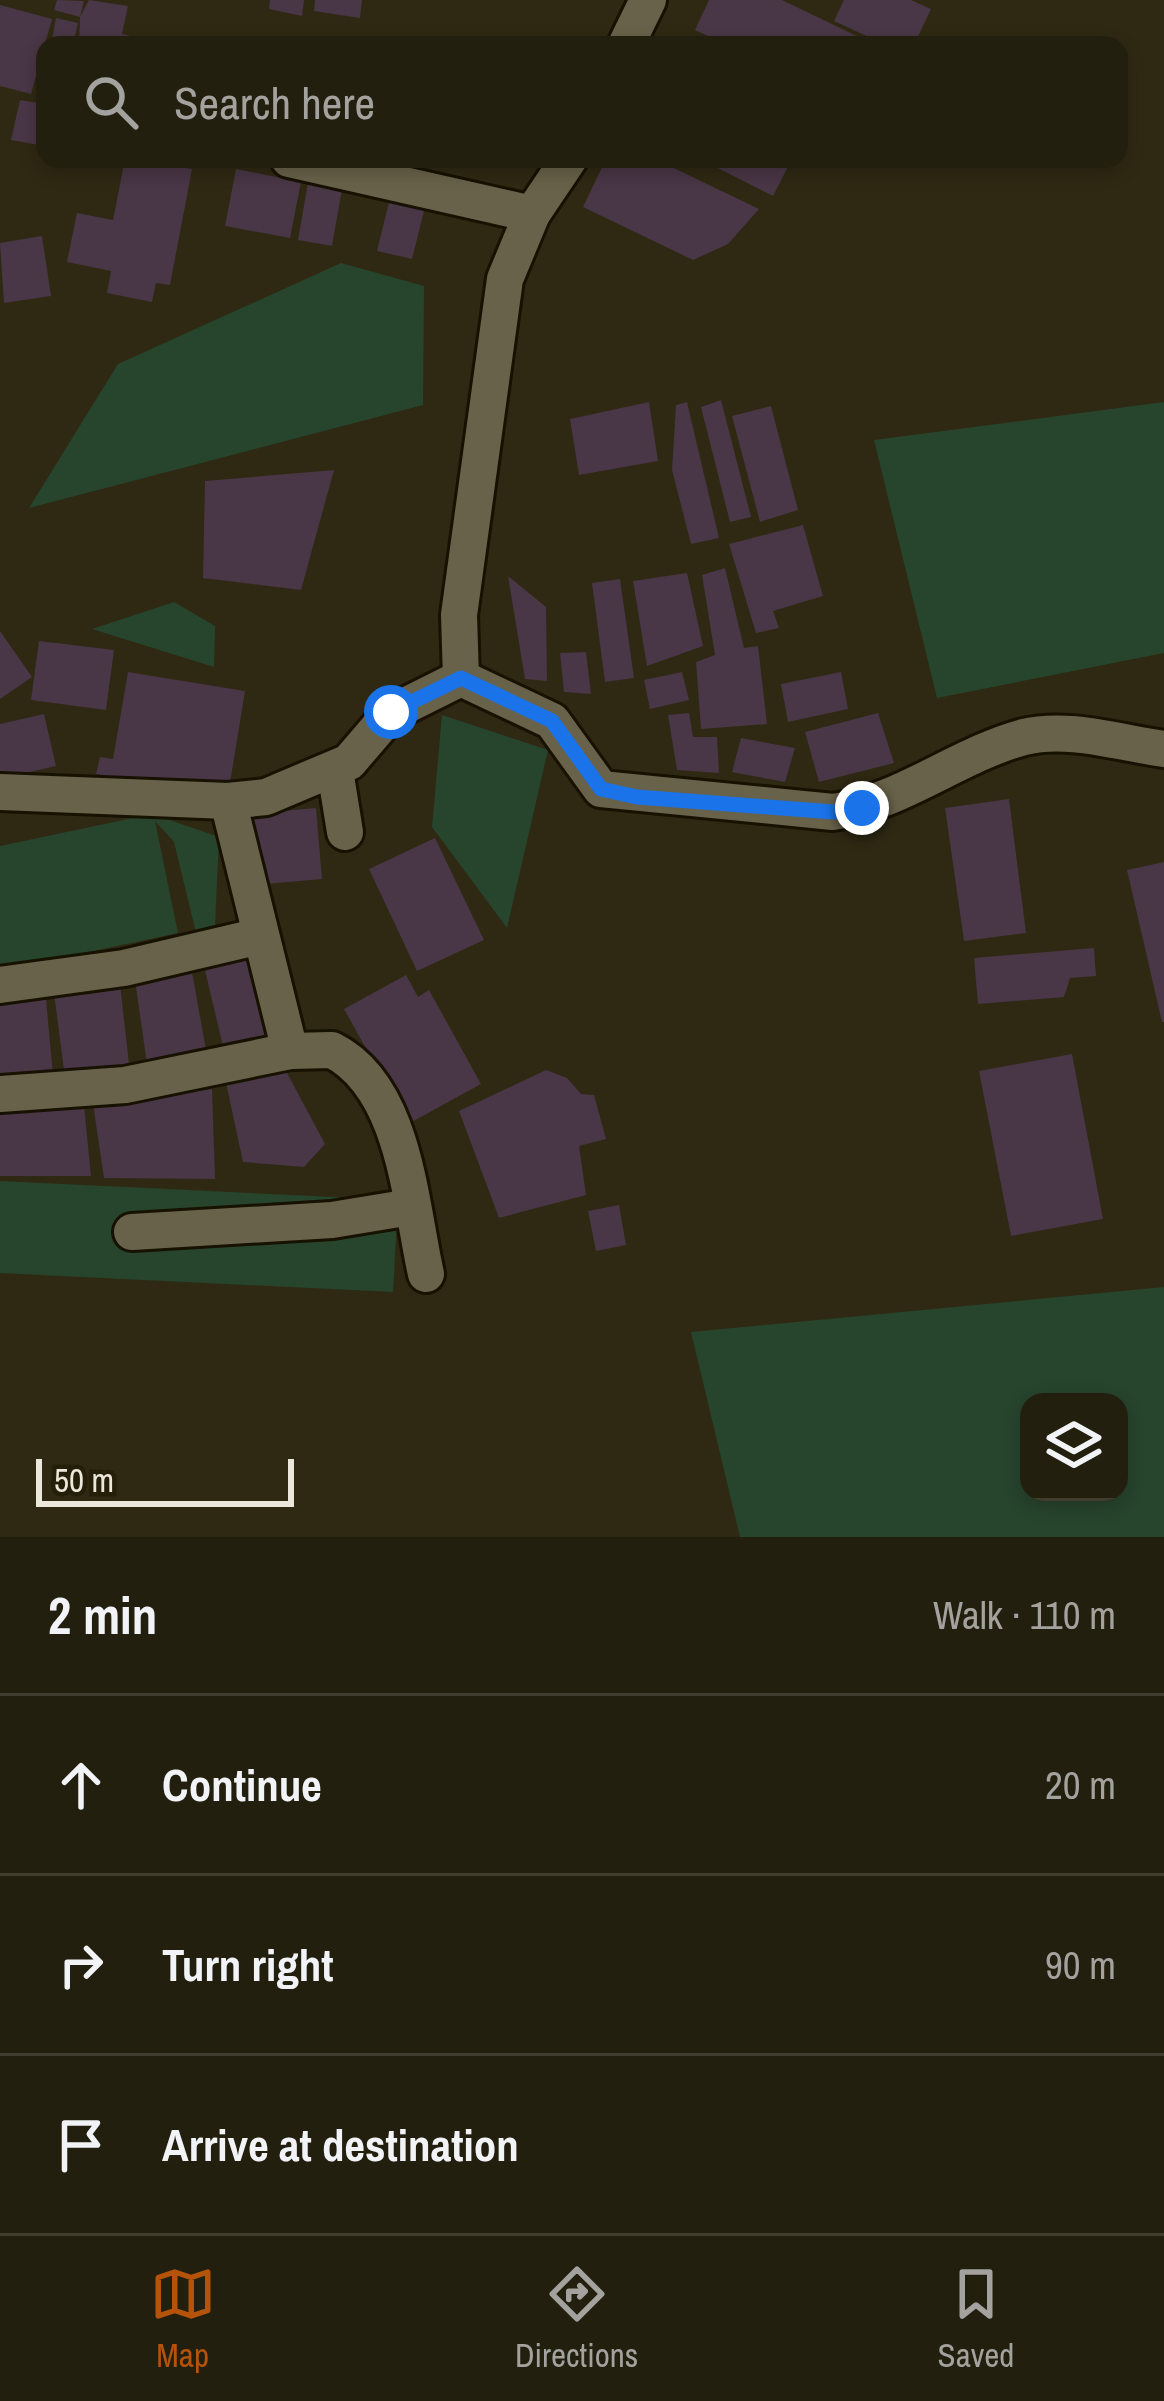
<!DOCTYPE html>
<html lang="en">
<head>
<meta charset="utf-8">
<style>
	body { margin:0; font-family:"Archivo Narrow",sans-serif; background:#2f2c1c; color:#f1f3f6 }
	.controls { position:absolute; right:36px; bottom:36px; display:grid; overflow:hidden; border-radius:24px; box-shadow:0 6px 18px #0003 }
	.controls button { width:108px; height:108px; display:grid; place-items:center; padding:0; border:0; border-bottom:3px solid #403d2e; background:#231f0e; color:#f1f3f6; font:60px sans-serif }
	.scale { position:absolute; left:36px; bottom:30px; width:258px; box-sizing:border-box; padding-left:12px; border:6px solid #ebe7da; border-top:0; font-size:33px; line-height:42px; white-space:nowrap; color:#ebe7da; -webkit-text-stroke:9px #251f09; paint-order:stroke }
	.stop { position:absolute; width:36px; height:36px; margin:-27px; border:9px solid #1a73e8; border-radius:50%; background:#fff }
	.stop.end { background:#1a73e8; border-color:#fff; box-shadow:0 3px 12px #0008 }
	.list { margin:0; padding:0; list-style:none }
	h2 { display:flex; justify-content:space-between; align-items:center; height:156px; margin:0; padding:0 48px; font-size:51px }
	h2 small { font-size:39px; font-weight:400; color:#a3a29e }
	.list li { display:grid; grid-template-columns:78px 1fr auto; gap:36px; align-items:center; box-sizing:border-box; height:180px; padding:0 48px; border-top:3px solid #403d2e }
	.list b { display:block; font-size:45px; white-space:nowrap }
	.list em { font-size:39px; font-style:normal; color:#a3a29e }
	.icon { flex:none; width:66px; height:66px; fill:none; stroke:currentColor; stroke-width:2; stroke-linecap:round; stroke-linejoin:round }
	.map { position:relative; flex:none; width:1164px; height:1537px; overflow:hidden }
	.search { position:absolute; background:#231f0e; box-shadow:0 6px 18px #0003; left:36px; right:36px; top:36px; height:132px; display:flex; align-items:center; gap:30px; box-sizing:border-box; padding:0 42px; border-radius:24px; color:#a3a29e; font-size:45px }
	.sheet { height:696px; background:#231f0e }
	nav { display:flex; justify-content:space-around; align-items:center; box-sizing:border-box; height:168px; border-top:3px solid #403d2e; background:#231f0e; font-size:33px; color:#a3a29e }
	nav a { display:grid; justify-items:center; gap:6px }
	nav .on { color:#b45309 }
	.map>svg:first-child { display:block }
	.green { fill:#27442d; fill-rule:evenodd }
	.building { fill:#493646 }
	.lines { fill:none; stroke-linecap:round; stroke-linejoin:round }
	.minor-casing { stroke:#171100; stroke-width:42 }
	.minor { stroke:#69624a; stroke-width:36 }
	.route { stroke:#1a73e8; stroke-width:15 }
</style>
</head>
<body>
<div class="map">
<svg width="1164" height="1537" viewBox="0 0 1164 1537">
	<rect width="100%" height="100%" fill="#2f2913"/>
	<g class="green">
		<polygon points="341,263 424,286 423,405 29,508 118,364"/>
		<polygon points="1164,402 1164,653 937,698 874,440"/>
		<polygon points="174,602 215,626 214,667 92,629"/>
		<polygon points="442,715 548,750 507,928 432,827"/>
		<polygon points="152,814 219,837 215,926 197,937 174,842 155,821 178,933 0,971 0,846"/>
		<polygon points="0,1181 398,1200 393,1292 0,1273"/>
		<path d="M1164 1287V1537H740L691 1332ZM1029 1402H1119V1492H1029Z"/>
	</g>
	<g class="building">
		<polygon points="57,0 84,1 80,17 89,0 128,6 122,34 167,45 79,45 80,17 54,10"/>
		<polygon points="270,0 304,0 302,16 269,9"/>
		<polygon points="315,0 362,0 360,18 314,11"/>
		<polygon points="709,0 782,0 863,39 859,45 727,45 695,30"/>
		<polygon points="844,0 911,0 931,9 914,45 886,45 834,21"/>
		<polygon points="0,5 52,19 31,94 0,86"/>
		<polygon points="56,18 78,23 73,45 51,45"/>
		<polygon points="20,100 45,104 45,146 11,140"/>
		<polygon points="125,159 192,169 170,285 156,283 152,302 107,293 111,271 67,262 77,213 113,220"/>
		<polygon points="606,159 655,159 759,209 728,244 693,260 583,207"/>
		<polygon points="700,159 792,159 773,196"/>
		<polygon points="236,169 301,182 290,238 225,226"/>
		<polygon points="308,183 342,189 332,246 298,240"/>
		<polygon points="390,198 425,207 412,259 377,251"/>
		<polygon points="42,236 51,296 4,303 0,243"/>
		<polygon points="721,400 751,517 730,522 701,407"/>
		<polygon points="649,402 658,461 579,475 570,419"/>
		<polygon points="687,402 719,538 691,544 672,470 676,405"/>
		<polygon points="771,406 798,510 760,522 732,416"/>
		<polygon points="334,470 301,590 203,578 205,481"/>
		<polygon points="803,525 823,596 773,611 779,628 756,633 729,544"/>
		<polygon points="725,568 744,648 758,646 767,724 701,729 696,662 715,655 702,575"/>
		<polygon points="687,573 703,646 647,666 633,581"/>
		<polygon points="508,576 546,607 547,681 525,679"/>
		<polygon points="620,579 634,678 605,682 592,583"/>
		<polygon points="0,631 32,677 0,699"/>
		<polygon points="39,641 114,650 106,710 31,700"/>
		<polygon points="586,652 591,694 564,692 560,653"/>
		<polygon points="128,672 245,691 228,795 96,774 100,757 113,759"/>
		<polygon points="682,672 689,700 650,709 644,680"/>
		<polygon points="841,672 848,709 788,722 781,684"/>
		<polygon points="689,713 693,737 717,737 719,773 677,770 668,715"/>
		<polygon points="878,713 894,763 819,782 805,732"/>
		<polygon points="44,714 56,766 0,779 0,724"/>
		<polygon points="741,738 795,748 785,782 732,772"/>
		<polygon points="1009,799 1026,933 964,941 945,808"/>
		<polygon points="316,808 322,879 253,885 247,814"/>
		<polygon points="435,838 484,940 417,971 369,869"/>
		<polygon points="1164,862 1164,1022 1162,1022 1127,870"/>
		<polygon points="1094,948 1096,976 1070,978 1064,997 978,1004 974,958"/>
		<polygon points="245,952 269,1046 225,1055 203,962"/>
		<polygon points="190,961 208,1061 148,1071 134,973"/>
		<polygon points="119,975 130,1073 65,1078 53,985"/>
		<polygon points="406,975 418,997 429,990 481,1084 408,1124 344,1009"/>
		<polygon points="45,988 53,1075 0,1076 0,995"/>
		<polygon points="1072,1054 1103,1219 1011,1236 979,1071"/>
		<polygon points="546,1070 567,1078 581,1094 594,1095 606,1139 579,1146 586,1195 499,1218 459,1111"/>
		<polygon points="286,1071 325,1144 304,1167 243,1162 225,1078"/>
		<polygon points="212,1089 215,1179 104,1178 93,1104"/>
		<polygon points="83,1096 91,1176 0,1176 0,1106"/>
		<polygon points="619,1205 626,1245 596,1251 588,1211"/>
	</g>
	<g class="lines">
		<g class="minor-casing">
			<g id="minor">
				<polyline points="626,45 648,0"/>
				<polyline points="289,159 532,214"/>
				<polyline points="461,678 459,615 505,279 532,214 569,159"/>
				<polyline points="335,770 345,832"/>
				<path d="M0 792 228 801 266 797 349 762 391 713 461 678 552 721 601 789 833 812C901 803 957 755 1024 737 1068 726 1120 743 1164 749"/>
				<path d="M228 801 290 1051 332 1050C405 1087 410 1203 426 1274"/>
				<polyline points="0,985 124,968 260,936"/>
				<polyline points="0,1094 125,1085 290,1051"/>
				<polyline points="132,1232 332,1220 411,1207"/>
			</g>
		</g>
		<use href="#minor" class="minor"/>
	</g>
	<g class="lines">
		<polyline class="route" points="391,712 461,678 552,721 601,789 637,797 833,812 862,808"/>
	</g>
</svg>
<div class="controls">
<button><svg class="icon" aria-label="layers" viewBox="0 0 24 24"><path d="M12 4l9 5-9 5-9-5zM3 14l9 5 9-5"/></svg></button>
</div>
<div class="scale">50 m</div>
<div class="stop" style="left:391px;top:712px"></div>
<div class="stop end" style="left:862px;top:808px"></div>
<div class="search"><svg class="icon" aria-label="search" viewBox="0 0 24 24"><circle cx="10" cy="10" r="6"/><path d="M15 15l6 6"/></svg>Search here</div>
</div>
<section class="sheet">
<h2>2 min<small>Walk · 110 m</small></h2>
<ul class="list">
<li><svg class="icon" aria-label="ahead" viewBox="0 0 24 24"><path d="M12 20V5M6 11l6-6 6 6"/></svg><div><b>Continue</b></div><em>20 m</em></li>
<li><svg class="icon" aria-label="right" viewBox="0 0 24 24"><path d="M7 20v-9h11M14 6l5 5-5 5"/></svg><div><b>Turn right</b></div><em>90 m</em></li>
<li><svg class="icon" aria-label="arrive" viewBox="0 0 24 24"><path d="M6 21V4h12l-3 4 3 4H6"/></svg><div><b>Arrive at destination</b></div></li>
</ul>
</section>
<nav>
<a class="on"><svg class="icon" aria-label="map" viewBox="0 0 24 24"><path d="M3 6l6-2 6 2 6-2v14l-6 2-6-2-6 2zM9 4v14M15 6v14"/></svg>Map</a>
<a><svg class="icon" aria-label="directions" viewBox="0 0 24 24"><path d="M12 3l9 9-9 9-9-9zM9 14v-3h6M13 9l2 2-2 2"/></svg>Directions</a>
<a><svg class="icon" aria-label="saved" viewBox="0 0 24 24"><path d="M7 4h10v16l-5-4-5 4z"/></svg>Saved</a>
</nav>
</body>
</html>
